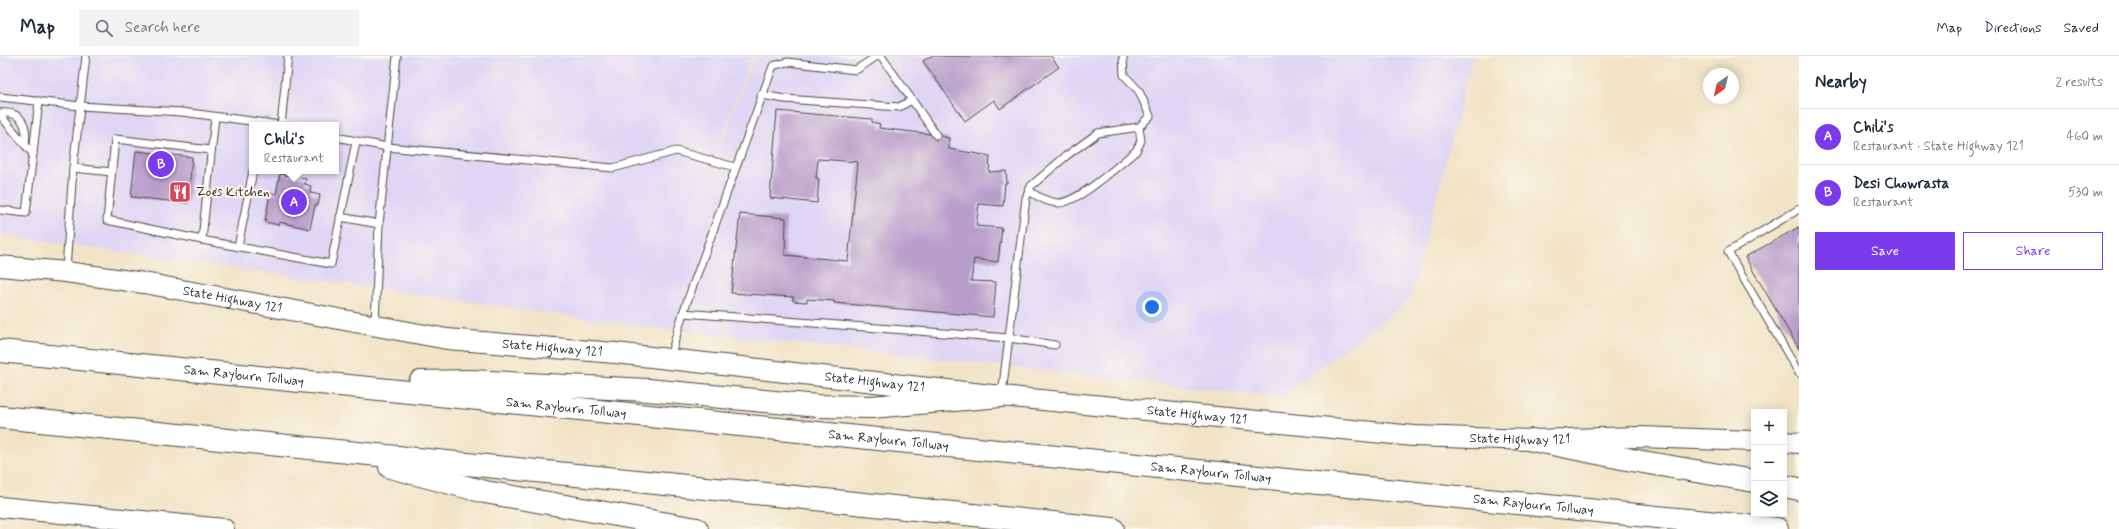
<!DOCTYPE html>
<html lang="en">
<head>
<meta charset="utf-8">
<style>
	body { margin:0; font-family:Mynerve,sans-serif; background:#f2f2f3; color:#1f2937 }
	.controls { position:absolute; right:12px; bottom:12px; display:grid; overflow:hidden; border-radius:0px; box-shadow:0 2px 10px #0003 }
	.controls button { width:36px; height:36px; display:grid; place-items:center; padding:0; border:0; border-bottom:1px solid #e0e1e3; background:#fff; color:#1f2937; font:20px sans-serif }
	.compass { position:absolute; left:1703px; top:12px; width:36px; height:36px; border-radius:50%; background:#fff; box-shadow:0 2px 10px #0003; rotate:214deg }
	.you { position:absolute; left:1152px; top:251px; width:14px; height:14px; margin:-10px; border:3px solid #fff; border-radius:50%; background:#1a73e8; box-shadow:0 0 0 6px #1a73e833 }
	.badge { display:grid; place-items:center; width:26px; height:26px; border-radius:50%; background:#7c3aed; color:#fff; font-size:13px; font-weight:700 }
	.pin { position:absolute; translate:-50% -50%; border:2px solid #fff; box-shadow:0 1px 4px #0006 }
	.popup { position:absolute; left:249px; top:66px; width:90px; height:52px; box-sizing:border-box; display:grid; place-content:center; border-radius:0px; background:#fff; filter:drop-shadow(0 1px 3px #0005); font-size:13px; white-space:nowrap; color:#747a83 }
	.popup b { font-size:15px; color:#1f2937 }
	.popup::after { content:''; position:absolute; left:50%; top:100%; margin-left:-8px; border:8px solid transparent; border-top-color:#fff }
	.list { margin:0; padding:0; list-style:none }
	h2 { display:flex; justify-content:space-between; align-items:center; height:52px; margin:0; padding:0 16px; font-size:17px }
	h2 small { font-size:13px; font-weight:400; color:#747a83 }
	.list li { display:grid; grid-template-columns:26px 1fr auto; gap:12px; align-items:center; box-sizing:border-box; height:56px; padding:0 16px; border-top:1px solid #e0e1e3 }
	.list b { display:block; font-size:15px; white-space:nowrap }
	.list p { margin:0; font-size:13px; white-space:nowrap; color:#747a83 }
	.list em { font-size:13px; font-style:normal; color:#747a83 }
	.actions { display:flex; gap:8px; padding:12px 16px }
	.actions a { flex:1; padding:9px 0; border:1px solid #7c3aed; border-radius:0px; text-align:center; font-size:14px; color:#7c3aed }
	.actions .main { background:#7c3aed; color:#fff }
	.icon { flex:none; width:22px; height:22px; fill:none; stroke:currentColor; stroke-width:2; stroke-linecap:round; stroke-linejoin:round }
	.map { position:relative; flex:none; width:1799px; height:473px; overflow:hidden }
	header { display:flex; align-items:center; gap:24px; box-sizing:border-box; height:56px; padding:0 20px; background:#fff; border-bottom:1px solid #e0e1e3 }
	header strong { font-size:19px }
	nav { display:flex; gap:22px; margin-inline-start:auto; font-size:14px }
	.search { width:280px; height:36px; background:#f2f2f3; display:flex; align-items:center; gap:10px; box-sizing:border-box; padding:0 14px; border-radius:0px; color:#747a83; font-size:15px }
	main { display:flex }
	aside { flex:1; background:#fff }
	.map>svg:first-child { display:block }
	.built { fill:#dfd5f5; fill-rule:evenodd }
	.building { fill:#b89ecb }
	.lines { fill:none; stroke-linecap:round; stroke-linejoin:round }
	.lane-casing { stroke:#494742; stroke-width:9 }
	.secondary-casing { stroke:#494742; stroke-width:22 }
	.highway-casing { stroke:#494742; stroke-width:24 }
	.lane { stroke:#fff; stroke-width:7 }
	.secondary { stroke:#fff; stroke-width:20 }
	.highway { stroke:#fff; stroke-width:22 }
	.labels { text-anchor:middle; dominant-baseline:central; stroke-width:4; stroke-linejoin:round; paint-order:stroke }
	.poi-label { font-size:13px; fill:#2b2b2b; stroke:#fbf7ec; text-anchor:start }
	.street-label { font-size:13px; fill:#2b2b2b; stroke:#fbf7ec }
</style>
</head>
<body>
<header>
<strong>Map</strong>
<div class="search"><svg class="icon" aria-label="search" viewBox="0 0 24 24"><circle cx="10" cy="10" r="6"/><path d="M15 15l6 6"/></svg>Search here</div>
<nav><a>Map</a><a>Directions</a><a>Saved</a></nav>
</header>
<main>
<div class="map">
<svg width="1799" height="473" viewBox="0 0 1799 473">
	<rect width="100%" height="100%" fill="#fbf7ec"/>
	<filter id="ink" filterUnits="userSpaceOnUse"><feTurbulence type="fractalNoise" baseFrequency=".025" numOctaves="2"/><feDisplacementMap in="SourceGraphic" scale="8" xChannelSelector="R" yChannelSelector="G"/><feConvolveMatrix kernelMatrix="1 2 1 2 8 2 1 2 1" color-interpolation-filters="sRGB"/></filter>
	<filter id="wash" filterUnits="userSpaceOnUse"><feTurbulence type="fractalNoise" baseFrequency=".012" numOctaves="4" result="noise"/><feDisplacementMap in="SourceGraphic" scale="16" xChannelSelector="R" yChannelSelector="G"/><feGaussianBlur stdDeviation="0.9" result="paint"/><feColorMatrix in="noise" values="0 0 0 0 0 0 0 0 0 0 0 0 0 0 0 0 0 1.4 0 .05"/><feComposite in="paint" operator="in"/></filter>
	<g filter="url(#wash)">
		<rect width="100%" height="100%" fill="#f1e3c6"/>
		<path class="built" d="M0 0H751L699 148 754 0H1473L1410 244 1280 341 654 272 0 179ZM252 69H336V115H252Z"/>
		<g id="blocks">
			<g class="building">
				<polygon points="931,0 1051,0 1059,11 1000,53 994,44 965,65 923,5"/>
				<polygon points="777,55 872,63 872,66 880,68 879,72 930,78 936,84 941,80 949,82 949,93 990,100 989,116 1006,115 1007,127 1005,127 1003,150 979,148 976,170 1002,172 998,206 974,203 971,225 996,226 993,261 834,247 834,245 807,243 807,246 793,245 793,241 731,237 740,158 786,162 785,199 848,205 858,106 818,103 816,122 819,123 817,147 770,142"/>
				<polygon points="136,95 192,101 188,147 131,141"/>
				<polygon points="280,118 306,123 305,128 311,130 310,137 320,139 318,149 315,149 310,173 279,166 279,169 265,166 270,137 276,138"/>
				<polygon points="1799,171 1799,293 1745,201"/>
			</g>
		</g>
	</g>
	<g filter="url(#ink)">
		<use href="#blocks" fill-opacity="0" stroke="#494742" stroke-width="1"/>
		<g class="lines">
			<g class="lane-casing">
				<g id="lane">
					<polyline points="881,0 912,44"/>
					<polyline points="761,39 785,43 899,51 912,44 936,79"/>
					<polyline points="0,41 80,50 182,56 281,69"/>
					<path d="M0 57C23 55 28 70 25 89"/>
					<polyline points="0,59 33,98"/>
					<polyline points="281,69 288,0"/>
					<polyline points="336,81 387,91 613,112 676,95 735,111"/>
					<polyline points="211,94 115,83 107,164 202,184 215,61"/>
					<polyline points="73,112 112,116"/>
					<path d="M1029 135C1038 141 1047 146 1057 147 1077 148 1120 108 1136 95L1141 85 1139 71"/>
					<polyline points="1799,153 1728,196 1799,317"/>
					<polyline points="0,154 26,157 39,45"/>
					<polyline points="340,161 379,168"/>
					<polyline points="202,184 331,208 356,86"/>
					<polyline points="238,191 253,115"/>
					<polyline points="66,214 73,112 86,0"/>
					<polyline points="683,257 1009,282 1055,289"/>
					<polyline points="375,269 379,168 397,0"/>
					<polyline points="670,301 683,257 773,10 787,6 856,14 877,0"/>
					<polyline points="1002,338 1026,142 1031,130 1066,100 1098,77 1139,71 1150,60 1139,35 1124,19 1123,0"/>
				</g>
			</g>
			<g class="secondary-casing">
				<g id="secondary">
					<path id="s1" d="M0 210 66 216 144 227 447 283 615 297 1001 340 1414 380 1532 384 1639 381 1754 385"/>
					<polyline points="1784,386 1799,387"/>
					<polyline points="0,451 224,473"/>
				</g>
			</g>
			<g class="highway-casing">
				<g id="highway">
					<path id="s2" d="M0 295 1777 473"/>
					<polyline points="420,326 470,325 648,334 818,350 871,351 1001,340"/>
					<polyline points="0,361 1113,473"/>
					<polyline points="1532,384 1637,405 1754,425"/>
					<polyline points="390,411 485,436 697,473"/>
					<polyline points="1784,430 1799,433"/>
				</g>
			</g>
			<use href="#lane" class="lane"/>
			<use href="#secondary" class="secondary"/>
			<use href="#highway" class="highway"/>
		</g>
	</g>
	<defs>
		<g id="restaurant-square" transform="scale(1.15)"><rect x="-9" y="-9" width="18" height="18" rx="4" fill="#d1495b" stroke="#fbf7ec"/><path d="M-5-6h1v4h1v-4h1v4h1v-4h1v5L-1.5 .5V6h-2V.5L-5-1ZM5-6V6H3V1.5H1.5Q1.5-4 5-6Z" fill="#fff"/></g>
	</defs>
	<g fill-rule="evenodd">
		<use href="#restaurant-square" x="180" y="136"/>
	</g>
	<g class="labels">
		<g class="poi-label">
			<text x="196" y="136">Zoës Kitchen</text>
		</g>
		<g class="street-label">
			<text stroke="none"><textPath href="#s1" startOffset="235">State Highway 121</textPath></text>
			<text stroke="none"><textPath href="#s1" startOffset="559">State Highway 121</textPath></text>
			<text stroke="none"><textPath href="#s2" startOffset="245">Sam Rayburn Tollway</textPath></text>
			<text stroke="none"><textPath href="#s1" startOffset="883">State Highway 121</textPath></text>
			<text stroke="none"><textPath href="#s2" startOffset="569">Sam Rayburn Tollway</textPath></text>
			<text stroke="none"><textPath href="#s1" startOffset="1207">State Highway 121</textPath></text>
			<text stroke="none"><textPath href="#s1" startOffset="1531">State Highway 121</textPath></text>
			<text stroke="none"><textPath href="#s2" startOffset="893">Sam Rayburn Tollway</textPath></text>
			<text stroke="none"><textPath href="#s2" startOffset="1217">Sam Rayburn Tollway</textPath></text>
			<text stroke="none"><textPath href="#s2" startOffset="1541">Sam Rayburn Tollway</textPath></text>
		</g>
	</g>
</svg>
<div class="controls">
<button>+</button>
<button>−</button>
<button><svg class="icon" aria-label="layers" viewBox="0 0 24 24"><path d="M12 4l9 5-9 5-9-5zM3 14l9 5 9-5"/></svg></button>
</div>
<svg class="compass" viewBox="-18 -18 36 36"><path d="M0-13l5 13h-10z" fill="#e53935"/><path d="M0 13l5-13h-10z" fill="#747a83"/></svg>
<div class="you"></div>
<div class="pin badge" style="left:294px;top:146px">A</div>
<div class="popup"><b>Chili's</b>Restaurant</div>
<div class="pin badge" style="left:161px;top:108px">B</div>
</div>
<aside>
<h2>Nearby<small>2 results</small></h2>
<ul class="list">
<li><span class="badge">A</span><div><b>Chili's</b><p>Restaurant · State Highway 121</p></div><em>460 m</em></li>
<li><span class="badge">B</span><div><b>Desi Chowrasta</b><p>Restaurant</p></div><em>530 m</em></li>
</ul>
<div class="actions"><a class="main">Save</a><a>Share</a></div>
</aside>
</main>
</body>
</html>
